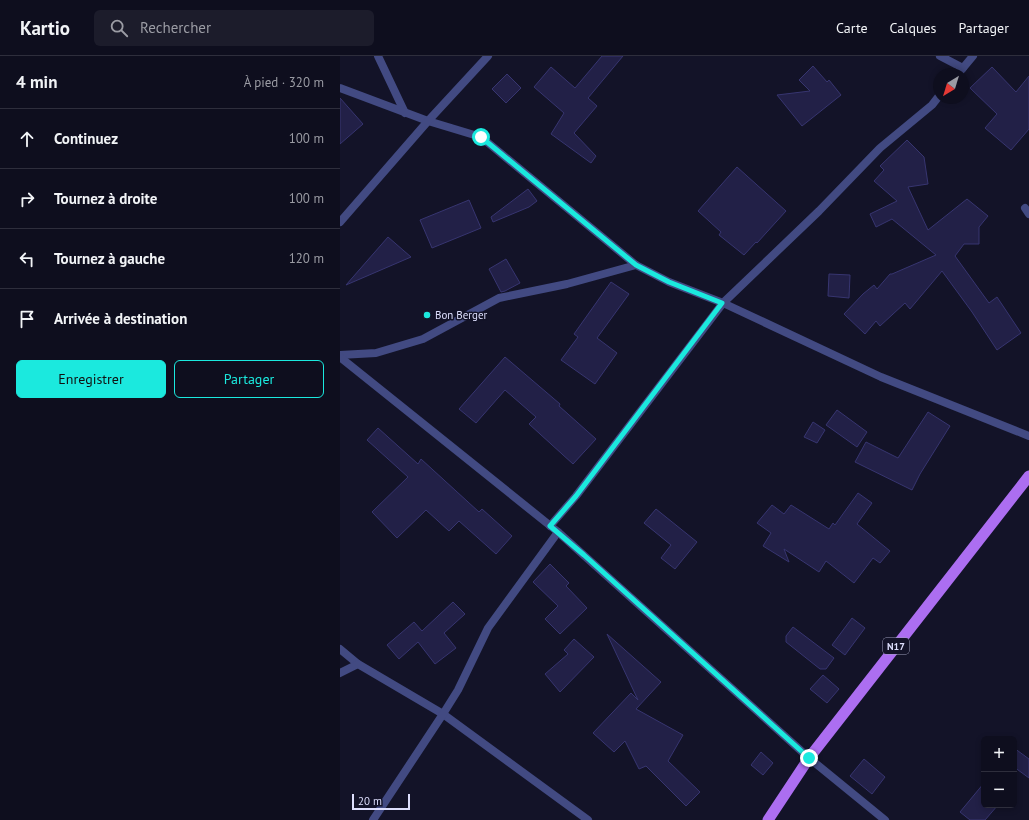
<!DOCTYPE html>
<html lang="fr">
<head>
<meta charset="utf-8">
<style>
	body { margin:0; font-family:"PT Sans",sans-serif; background:#1c1c2b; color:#f1f3f6 }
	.controls { position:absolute; right:12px; bottom:12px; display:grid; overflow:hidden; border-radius:6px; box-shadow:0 2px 6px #0003 }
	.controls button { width:36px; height:36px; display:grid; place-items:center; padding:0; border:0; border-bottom:1px solid #2e2e3c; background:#0e0e1e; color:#f1f3f6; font:20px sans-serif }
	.compass { position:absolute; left:593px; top:12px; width:36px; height:36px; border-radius:50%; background:#0e0e1e; box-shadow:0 2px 6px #0003; rotate:218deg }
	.scale { position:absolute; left:12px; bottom:10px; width:58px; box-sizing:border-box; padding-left:4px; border:2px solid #dddefc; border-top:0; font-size:11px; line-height:14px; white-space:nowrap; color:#dddefc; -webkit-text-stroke:3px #131328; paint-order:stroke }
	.stop { position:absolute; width:12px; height:12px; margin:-9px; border:3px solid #1be9de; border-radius:50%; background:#fff }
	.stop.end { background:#1be9de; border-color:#fff; box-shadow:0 1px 4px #0008 }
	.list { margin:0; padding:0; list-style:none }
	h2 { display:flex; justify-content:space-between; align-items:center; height:52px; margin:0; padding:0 16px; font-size:17px }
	h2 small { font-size:13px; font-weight:400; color:#9b9ca4 }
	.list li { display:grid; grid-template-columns:26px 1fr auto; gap:12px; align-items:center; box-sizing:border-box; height:60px; padding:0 16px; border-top:1px solid #2e2e3c }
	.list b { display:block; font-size:15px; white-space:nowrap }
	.list em { font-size:13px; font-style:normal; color:#9b9ca4 }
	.actions { display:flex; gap:8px; padding:12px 16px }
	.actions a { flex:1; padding:9px 0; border:1px solid #1be9de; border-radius:6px; text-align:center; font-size:14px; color:#1be9de }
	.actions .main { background:#1be9de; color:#111 }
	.icon { flex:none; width:22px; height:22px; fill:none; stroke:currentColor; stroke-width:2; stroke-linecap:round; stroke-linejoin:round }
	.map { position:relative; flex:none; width:689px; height:764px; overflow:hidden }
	header { display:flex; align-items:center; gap:24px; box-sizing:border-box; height:56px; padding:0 20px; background:#0e0e1e; border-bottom:1px solid #2e2e3c }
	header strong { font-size:19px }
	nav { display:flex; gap:22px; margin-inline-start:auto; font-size:14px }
	.search { width:280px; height:36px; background:#1c1c2b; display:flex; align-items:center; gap:10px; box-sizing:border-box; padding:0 14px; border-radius:6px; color:#9b9ca4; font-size:15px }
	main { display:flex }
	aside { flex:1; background:#0e0e1e }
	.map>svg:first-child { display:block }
	.building { fill:#222047; stroke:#373570 }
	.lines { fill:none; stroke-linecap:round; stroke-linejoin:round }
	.minor { stroke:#424a82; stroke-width:8 }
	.primary { stroke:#ac6ef1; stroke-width:11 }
	.route { stroke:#1be9de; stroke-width:5 }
	.poi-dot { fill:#1be9de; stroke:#131328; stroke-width:1.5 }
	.labels { text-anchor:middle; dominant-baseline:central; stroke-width:3; stroke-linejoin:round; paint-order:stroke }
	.shield { fill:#131328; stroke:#a0a1bc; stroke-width:1 }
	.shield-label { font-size:10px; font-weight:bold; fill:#dddefc }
	.poi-label { font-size:11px; fill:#dddefc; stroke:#131328; text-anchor:start }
</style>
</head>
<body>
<header>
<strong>Kartio</strong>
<div class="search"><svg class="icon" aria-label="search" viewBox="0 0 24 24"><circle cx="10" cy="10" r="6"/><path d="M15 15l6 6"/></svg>Rechercher</div>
<nav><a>Carte</a><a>Calques</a><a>Partager</a></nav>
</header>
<main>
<aside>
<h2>4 min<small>À pied · 320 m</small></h2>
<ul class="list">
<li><svg class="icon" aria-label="ahead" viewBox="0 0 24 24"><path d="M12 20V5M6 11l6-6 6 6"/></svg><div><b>Continuez</b></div><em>100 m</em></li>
<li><svg class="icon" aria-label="right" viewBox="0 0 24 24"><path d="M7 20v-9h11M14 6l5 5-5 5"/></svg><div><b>Tournez à droite</b></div><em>100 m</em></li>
<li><svg class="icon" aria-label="left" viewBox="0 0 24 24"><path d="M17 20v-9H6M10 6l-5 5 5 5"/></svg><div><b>Tournez à gauche</b></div><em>120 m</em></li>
<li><svg class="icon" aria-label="arrive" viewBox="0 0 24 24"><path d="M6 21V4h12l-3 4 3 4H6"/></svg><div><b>Arrivée à destination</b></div></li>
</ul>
<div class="actions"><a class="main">Enregistrer</a><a>Partager</a></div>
</aside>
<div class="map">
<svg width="689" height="764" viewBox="0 0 689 764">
	<rect width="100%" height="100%" fill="#131328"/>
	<g class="building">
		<polygon points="262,0 283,0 248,42 257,50 234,77 256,100 251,107 211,78 224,57 194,31 211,11 235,32"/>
		<polygon points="473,10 487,26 489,24 501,39 462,70 437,39 470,35 459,24"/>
		<polygon points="652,11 676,36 689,20 689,73 671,94 645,72 657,58 630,32"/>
		<polygon points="167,18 181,32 166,47 152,33"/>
		<polygon points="0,42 23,68 0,88"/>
		<polygon points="567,84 584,101 588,128 568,131 588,174 627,143 648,160 639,171 639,188 624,188 615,200 649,247 657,241 681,277 657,294 632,256 602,215 570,253 565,247 540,270 536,265 525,278 504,258 523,238 534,229 537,233 550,218 552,218 596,199 552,163 536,171 530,158 557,145 534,125 544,114 540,110"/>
		<polygon points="397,111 446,155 417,187 416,186 404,199 379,179 381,176 358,155"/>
		<polygon points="188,133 197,145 189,151 153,166 151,161"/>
		<polygon points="129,144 141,172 92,192 80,164"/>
		<polygon points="48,181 71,201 6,229"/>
		<polygon points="166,203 180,227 165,235 161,236 149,213"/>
		<polygon points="489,218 510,219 509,242 488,240"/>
		<polygon points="271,226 289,238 257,282 277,297 255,328 221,304 238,281 234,278"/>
		<polygon points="165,301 220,348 219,350 256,383 233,408 189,368 196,361 165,334 136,367 119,353"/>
		<polygon points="497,354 527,376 517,391 486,369"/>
		<polygon points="588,356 610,370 580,418 572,434 515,406 526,386 558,402"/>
		<polygon points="473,366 485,374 477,387 464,381"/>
		<polygon points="38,372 78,408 81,403 139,456 142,453 172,480 156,498 119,465 109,475 86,454 57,482 32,456 68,421 27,384"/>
		<polygon points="518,437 532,447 517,468 550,495 540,507 533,502 514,527 486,505 479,516 444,493 449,506 423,490 431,477 417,467 432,449 444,458 451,449 489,473 493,467 495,469"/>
		<polygon points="316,453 357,486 335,513 321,502 331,489 304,467"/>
		<polygon points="210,508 229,527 226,530 247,552 220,578 205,563 218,550 193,526"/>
		<polygon points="113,546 125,558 104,577 116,592 95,608 78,586 59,603 47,589 74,566 82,575"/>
		<polygon points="512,562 525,572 505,599 492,589"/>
		<polygon points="453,571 494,602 486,613 480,613 446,586 446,580"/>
		<polygon points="267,578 321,626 296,653 343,679 328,705 360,736 346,750 306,710 299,713 285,685 274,696 253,677 291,637 298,644"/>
		<polygon points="234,583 254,601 220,636 205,618 228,598 224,594"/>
		<polygon points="483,619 499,633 487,647 470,633"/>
		<polygon points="674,692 689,703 689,722 674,711"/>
		<polygon points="421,696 433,707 423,719 411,709"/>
		<polygon points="524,703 545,721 532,738 510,720"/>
		<polygon points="644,727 644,749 658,749 645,764 630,764 620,756"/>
	</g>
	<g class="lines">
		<g class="minor">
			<polyline points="38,0 65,57"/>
			<polyline points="600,0 623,12"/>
			<polyline points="618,18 633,0"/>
			<polyline points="0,32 88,65 141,81 296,209 329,226 383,247 541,321 689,380"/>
			<polyline points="685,152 689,158"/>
			<polyline points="0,166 88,65 148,0"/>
			<polyline points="0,299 36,297 83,283 159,242 227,228 296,209"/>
			<polyline points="0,301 218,476 469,702 545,764"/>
			<polyline points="210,470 236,440 383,247 479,155 540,92 592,49 599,40"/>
			<polyline points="0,593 18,608"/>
			<polyline points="0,617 18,608 103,658 248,764"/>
			<polyline points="33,764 103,658 118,634 148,572 218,476"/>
		</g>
		<polyline class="primary" points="428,764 469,702 689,420"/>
	</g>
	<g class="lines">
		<polyline class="route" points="141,81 296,209 329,226 382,247 236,440 210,470 244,499 469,702"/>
	</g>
	<circle class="poi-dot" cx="87" cy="259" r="4"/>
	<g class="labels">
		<rect class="shield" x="543" y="582" width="26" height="16" rx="3"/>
		<g class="shield-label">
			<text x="556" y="590">N17</text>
		</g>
		<g class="poi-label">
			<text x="95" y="259">Bon Berger</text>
		</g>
	</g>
</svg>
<div class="controls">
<button>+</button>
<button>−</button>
</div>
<svg class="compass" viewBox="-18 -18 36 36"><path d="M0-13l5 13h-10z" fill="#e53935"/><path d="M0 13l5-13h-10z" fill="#9b9ca4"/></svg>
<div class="scale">20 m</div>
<div class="stop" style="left:141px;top:81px"></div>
<div class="stop end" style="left:469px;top:702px"></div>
</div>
</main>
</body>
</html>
